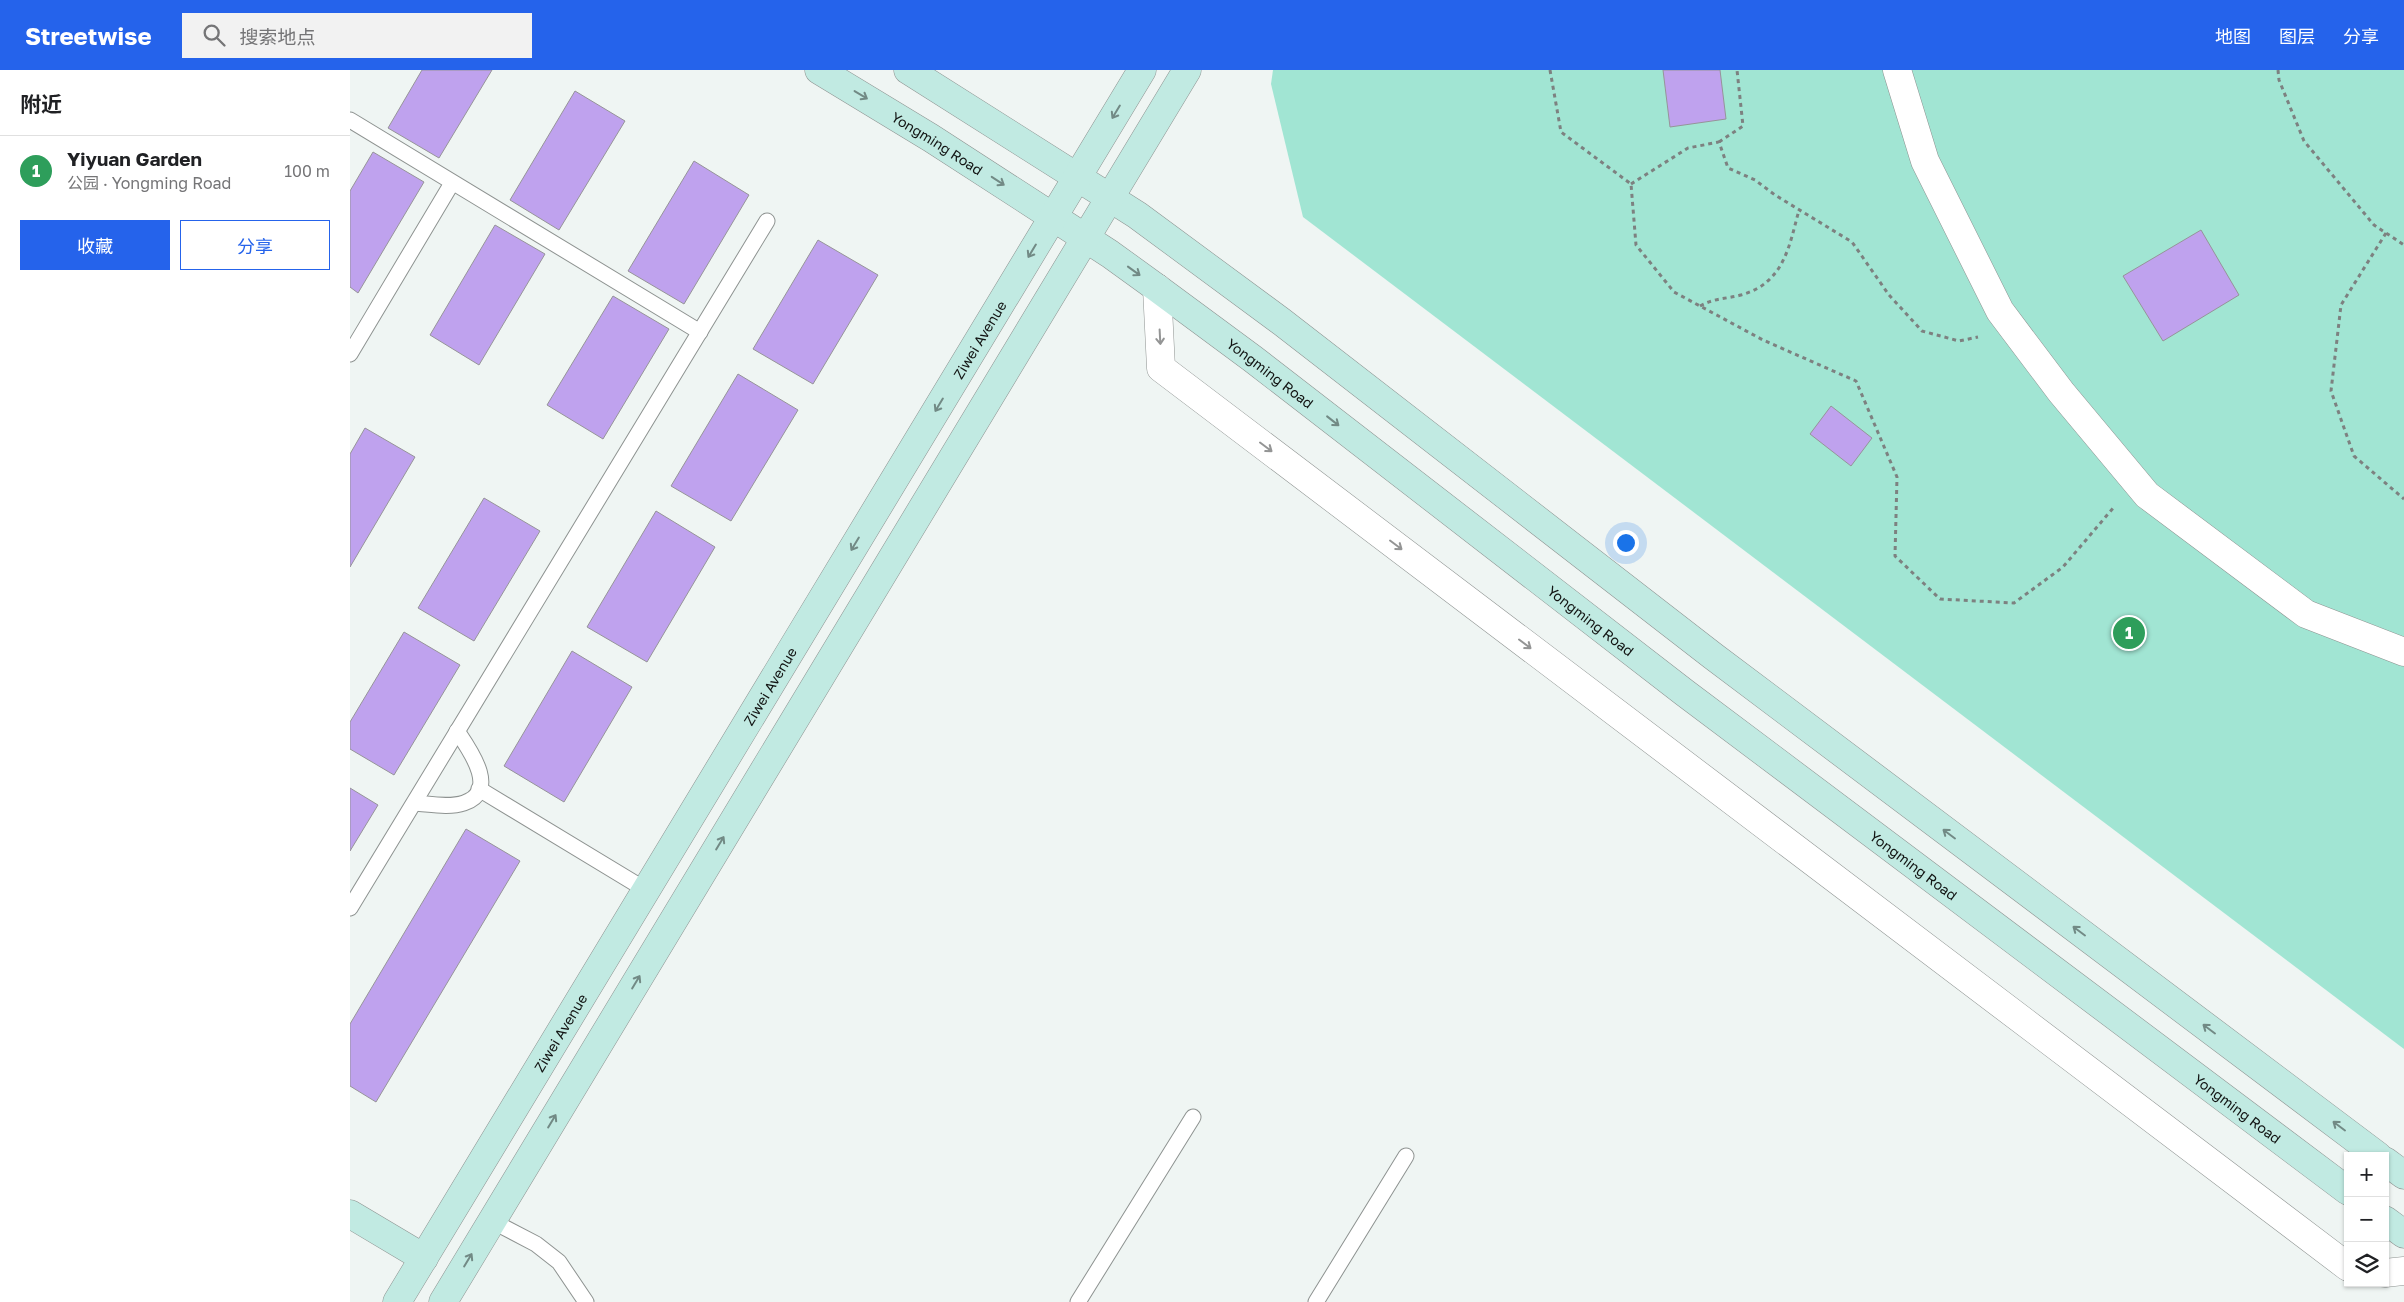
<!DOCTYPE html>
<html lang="zh">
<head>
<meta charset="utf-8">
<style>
	body { margin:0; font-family:"Golos Text","Noto Sans SC",sans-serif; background:#f2f2f2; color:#202124 }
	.controls { position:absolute; right:15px; bottom:15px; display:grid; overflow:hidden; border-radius:0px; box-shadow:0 1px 4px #0004 }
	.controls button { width:45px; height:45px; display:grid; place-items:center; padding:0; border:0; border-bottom:1px solid #e0e0e0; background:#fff; color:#202124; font:25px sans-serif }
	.you { position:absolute; left:1275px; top:472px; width:18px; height:18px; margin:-12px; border:4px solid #fff; border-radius:50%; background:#1a73e8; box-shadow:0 0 0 8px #1a73e833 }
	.badge { display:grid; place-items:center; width:32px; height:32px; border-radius:50%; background:#2563eb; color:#fff; font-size:16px; font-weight:700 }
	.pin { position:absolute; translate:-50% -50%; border:2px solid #fff; box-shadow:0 1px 5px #0006 }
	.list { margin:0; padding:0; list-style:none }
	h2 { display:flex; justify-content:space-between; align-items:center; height:65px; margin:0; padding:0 20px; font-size:21px }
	h2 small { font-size:16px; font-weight:400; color:#757577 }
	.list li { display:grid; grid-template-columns:32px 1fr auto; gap:15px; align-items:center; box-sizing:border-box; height:70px; padding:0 20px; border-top:1px solid #e0e0e0 }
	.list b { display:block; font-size:19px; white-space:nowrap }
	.list p { margin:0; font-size:16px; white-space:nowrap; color:#757577 }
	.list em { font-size:16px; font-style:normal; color:#757577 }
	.actions { display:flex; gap:10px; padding:15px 20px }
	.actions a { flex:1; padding:11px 0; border:1px solid #2563eb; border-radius:0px; text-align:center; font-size:18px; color:#2563eb }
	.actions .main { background:#2563eb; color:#fff }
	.icon { flex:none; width:28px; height:28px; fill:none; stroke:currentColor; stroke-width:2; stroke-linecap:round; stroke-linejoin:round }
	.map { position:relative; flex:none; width:2054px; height:1232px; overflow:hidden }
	header { display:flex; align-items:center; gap:30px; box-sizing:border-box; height:70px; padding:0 25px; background:#2563eb; color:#fff }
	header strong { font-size:24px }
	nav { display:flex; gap:28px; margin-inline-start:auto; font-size:18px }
	.search { width:350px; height:45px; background:#f2f2f2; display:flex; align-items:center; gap:12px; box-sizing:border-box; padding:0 18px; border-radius:0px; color:#757577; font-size:19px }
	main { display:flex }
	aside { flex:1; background:#fff }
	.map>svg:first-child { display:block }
	.green { fill:#a1e5d3 }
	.building { fill:#bfa2ee; stroke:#969499 }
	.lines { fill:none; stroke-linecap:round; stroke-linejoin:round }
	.lane-casing { stroke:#8e9391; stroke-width:17 }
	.street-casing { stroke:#8e9391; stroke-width:29 }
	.secondary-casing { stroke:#8e9391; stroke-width:29 }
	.path { stroke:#7d8180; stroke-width:3; stroke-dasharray:4 4; stroke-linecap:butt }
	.lane { stroke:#fff; stroke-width:15 }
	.street { stroke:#fff; stroke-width:28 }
	.secondary { stroke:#c1eae2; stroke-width:28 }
	.oneway { stroke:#728a85 }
	.oneway2 { stroke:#949595 }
	.labels { text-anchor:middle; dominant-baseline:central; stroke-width:4.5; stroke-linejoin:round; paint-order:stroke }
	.street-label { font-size:14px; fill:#121413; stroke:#fff }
</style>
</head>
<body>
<header>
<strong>Streetwise</strong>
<div class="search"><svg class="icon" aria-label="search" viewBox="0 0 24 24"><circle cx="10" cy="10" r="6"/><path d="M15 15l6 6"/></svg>搜索地点</div>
<nav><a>地图</a><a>图层</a><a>分享</a></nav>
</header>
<main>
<aside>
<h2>附近<small></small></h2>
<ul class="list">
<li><span class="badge" style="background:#2e9e5b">1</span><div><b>Yiyuan Garden</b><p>公园 · Yongming Road</p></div><em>100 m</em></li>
</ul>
<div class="actions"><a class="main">收藏</a><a>分享</a></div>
</aside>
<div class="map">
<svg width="2054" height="1232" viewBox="0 0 2054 1232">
	<rect width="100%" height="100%" fill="#eff5f3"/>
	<polygon class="green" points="923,0 2054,0 2054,979 953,147 921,14"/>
	<g class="building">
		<polygon points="72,0 142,0 89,88 38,58"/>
		<polygon points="1313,0 1370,0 1376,49 1320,57"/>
		<polygon points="225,21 275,51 209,160 160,130"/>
		<polygon points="23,82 74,112 8,223 0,217 0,121"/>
		<polygon points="344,91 399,125 334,234 278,201"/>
		<polygon points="145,155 195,184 129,295 80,265"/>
		<polygon points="1851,160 1889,225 1813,271 1773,206"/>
		<polygon points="468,170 528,205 463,314 403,279"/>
		<polygon points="263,226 319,259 253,369 197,335"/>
		<polygon points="388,304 448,340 381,451 321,416"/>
		<polygon points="1481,336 1522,368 1501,396 1460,364"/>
		<polygon points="15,358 65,387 0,497 0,384"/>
		<polygon points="134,428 190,461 124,571 68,538"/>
		<polygon points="306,441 365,477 297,592 237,557"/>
		<polygon points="54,562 110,595 44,705 0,679 0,652"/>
		<polygon points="222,581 282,617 214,732 154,696"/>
		<polygon points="0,718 28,735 0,781"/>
		<polygon points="116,759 170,791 26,1032 0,1016 0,954"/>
	</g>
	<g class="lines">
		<g class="lane-casing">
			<g id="lane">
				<polyline points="0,50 350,262"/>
				<polyline points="0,284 102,113"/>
				<polyline points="129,719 296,820"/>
				<path d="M65 733C80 734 99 738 114 733 150 721 119 679 107 661"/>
				<polyline points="0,838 417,151"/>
				<polyline points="142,1151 186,1174 209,1192 236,1232"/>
				<polyline points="728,1232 843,1047"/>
				<polyline points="966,1232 1056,1086"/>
			</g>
		</g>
		<g class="street-casing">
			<g id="street">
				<polyline points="1547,0 1575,91 1650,241 1711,322 1797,425 1956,544 2054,582"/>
				<polyline points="807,218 811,298 1998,1197"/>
				<polyline points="2035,1203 2054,1201"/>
			</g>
		</g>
		<g class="secondary-casing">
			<g id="secondary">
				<path id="s1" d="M469 0 581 68 703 147 760 184 807 218 903 289 1335 623 1998 1121"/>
				<polyline points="558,0 787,145 932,252 1363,586 2028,1086"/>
				<polyline points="2035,1091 2054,1105"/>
				<polyline points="0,1144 74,1188"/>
				<polyline points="2035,1150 2054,1164"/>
				<path id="s2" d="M47 1232 792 0"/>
				<polyline points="93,1232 837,0"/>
			</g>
		</g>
		<g class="path">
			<polyline points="1200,0 1211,62 1281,114 1286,175 1324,222 1413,270 1506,311 1547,407 1545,486 1590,529 1664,533 1713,497 1764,437"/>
			<polyline points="1928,0 1929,10 1954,71 2024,155 2054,175"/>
			<polyline points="1369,72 1393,56 1387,0"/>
			<polyline points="1281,114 1338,78 1369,72 1378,98 1405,110 1425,125 1502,172 1539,225 1572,261 1609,271 1628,267"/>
			<polyline points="2036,163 1991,235 1981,321 2004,386 2054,429"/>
			<path d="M1350 236C1364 228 1376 229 1391 225 1434 213 1439 177 1449 140"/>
		</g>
		<use href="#lane" class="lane"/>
		<use href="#street" class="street"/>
		<use href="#secondary" class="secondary"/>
	</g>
	<defs><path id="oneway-shaft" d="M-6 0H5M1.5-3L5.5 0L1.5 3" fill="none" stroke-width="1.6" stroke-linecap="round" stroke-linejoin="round" transform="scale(1.25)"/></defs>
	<g class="oneway">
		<use href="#oneway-shaft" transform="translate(511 25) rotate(31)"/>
		<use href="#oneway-shaft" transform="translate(766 42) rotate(121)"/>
		<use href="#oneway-shaft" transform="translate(648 111) rotate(33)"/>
		<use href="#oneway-shaft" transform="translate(682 181) rotate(121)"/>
		<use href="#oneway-shaft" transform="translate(784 201) rotate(36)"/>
		<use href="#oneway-shaft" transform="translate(589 335) rotate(121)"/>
		<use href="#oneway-shaft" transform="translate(983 351) rotate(38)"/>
		<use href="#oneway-shaft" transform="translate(505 474) rotate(121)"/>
		<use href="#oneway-shaft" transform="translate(1599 764) rotate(-143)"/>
		<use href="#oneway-shaft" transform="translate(370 773) rotate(-59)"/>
		<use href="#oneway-shaft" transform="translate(1729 861) rotate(-143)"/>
		<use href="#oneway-shaft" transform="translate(286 912) rotate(-59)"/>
		<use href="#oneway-shaft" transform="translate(1859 959) rotate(-143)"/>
		<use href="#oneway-shaft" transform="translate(202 1051) rotate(-59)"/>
		<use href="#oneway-shaft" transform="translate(1989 1056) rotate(-143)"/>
		<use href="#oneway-shaft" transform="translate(118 1190) rotate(-59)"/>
	</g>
	<g class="oneway2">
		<use href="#oneway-shaft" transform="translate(810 267) rotate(87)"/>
		<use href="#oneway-shaft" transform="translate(916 377) rotate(37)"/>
		<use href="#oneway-shaft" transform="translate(1046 475) rotate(37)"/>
		<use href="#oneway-shaft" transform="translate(1175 574) rotate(37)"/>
	</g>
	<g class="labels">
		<g class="street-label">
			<text stroke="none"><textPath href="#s1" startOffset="139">Yongming Road</textPath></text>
			<text stroke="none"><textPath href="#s2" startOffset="1125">Ziwei Avenue</textPath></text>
			<text stroke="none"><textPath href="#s1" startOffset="544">Yongming Road</textPath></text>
			<text stroke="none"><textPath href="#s1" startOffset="949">Yongming Road</textPath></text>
			<text stroke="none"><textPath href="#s2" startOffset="720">Ziwei Avenue</textPath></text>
			<text stroke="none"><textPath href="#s1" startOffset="1354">Yongming Road</textPath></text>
			<text stroke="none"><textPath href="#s2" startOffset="315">Ziwei Avenue</textPath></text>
			<text stroke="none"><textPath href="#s1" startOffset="1759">Yongming Road</textPath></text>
		</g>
	</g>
</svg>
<div class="controls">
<button>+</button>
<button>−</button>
<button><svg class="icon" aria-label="layers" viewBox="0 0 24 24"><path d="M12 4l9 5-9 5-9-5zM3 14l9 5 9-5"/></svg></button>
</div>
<div class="you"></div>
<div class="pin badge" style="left:1779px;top:563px;background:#2e9e5b">1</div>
</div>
</main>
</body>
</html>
